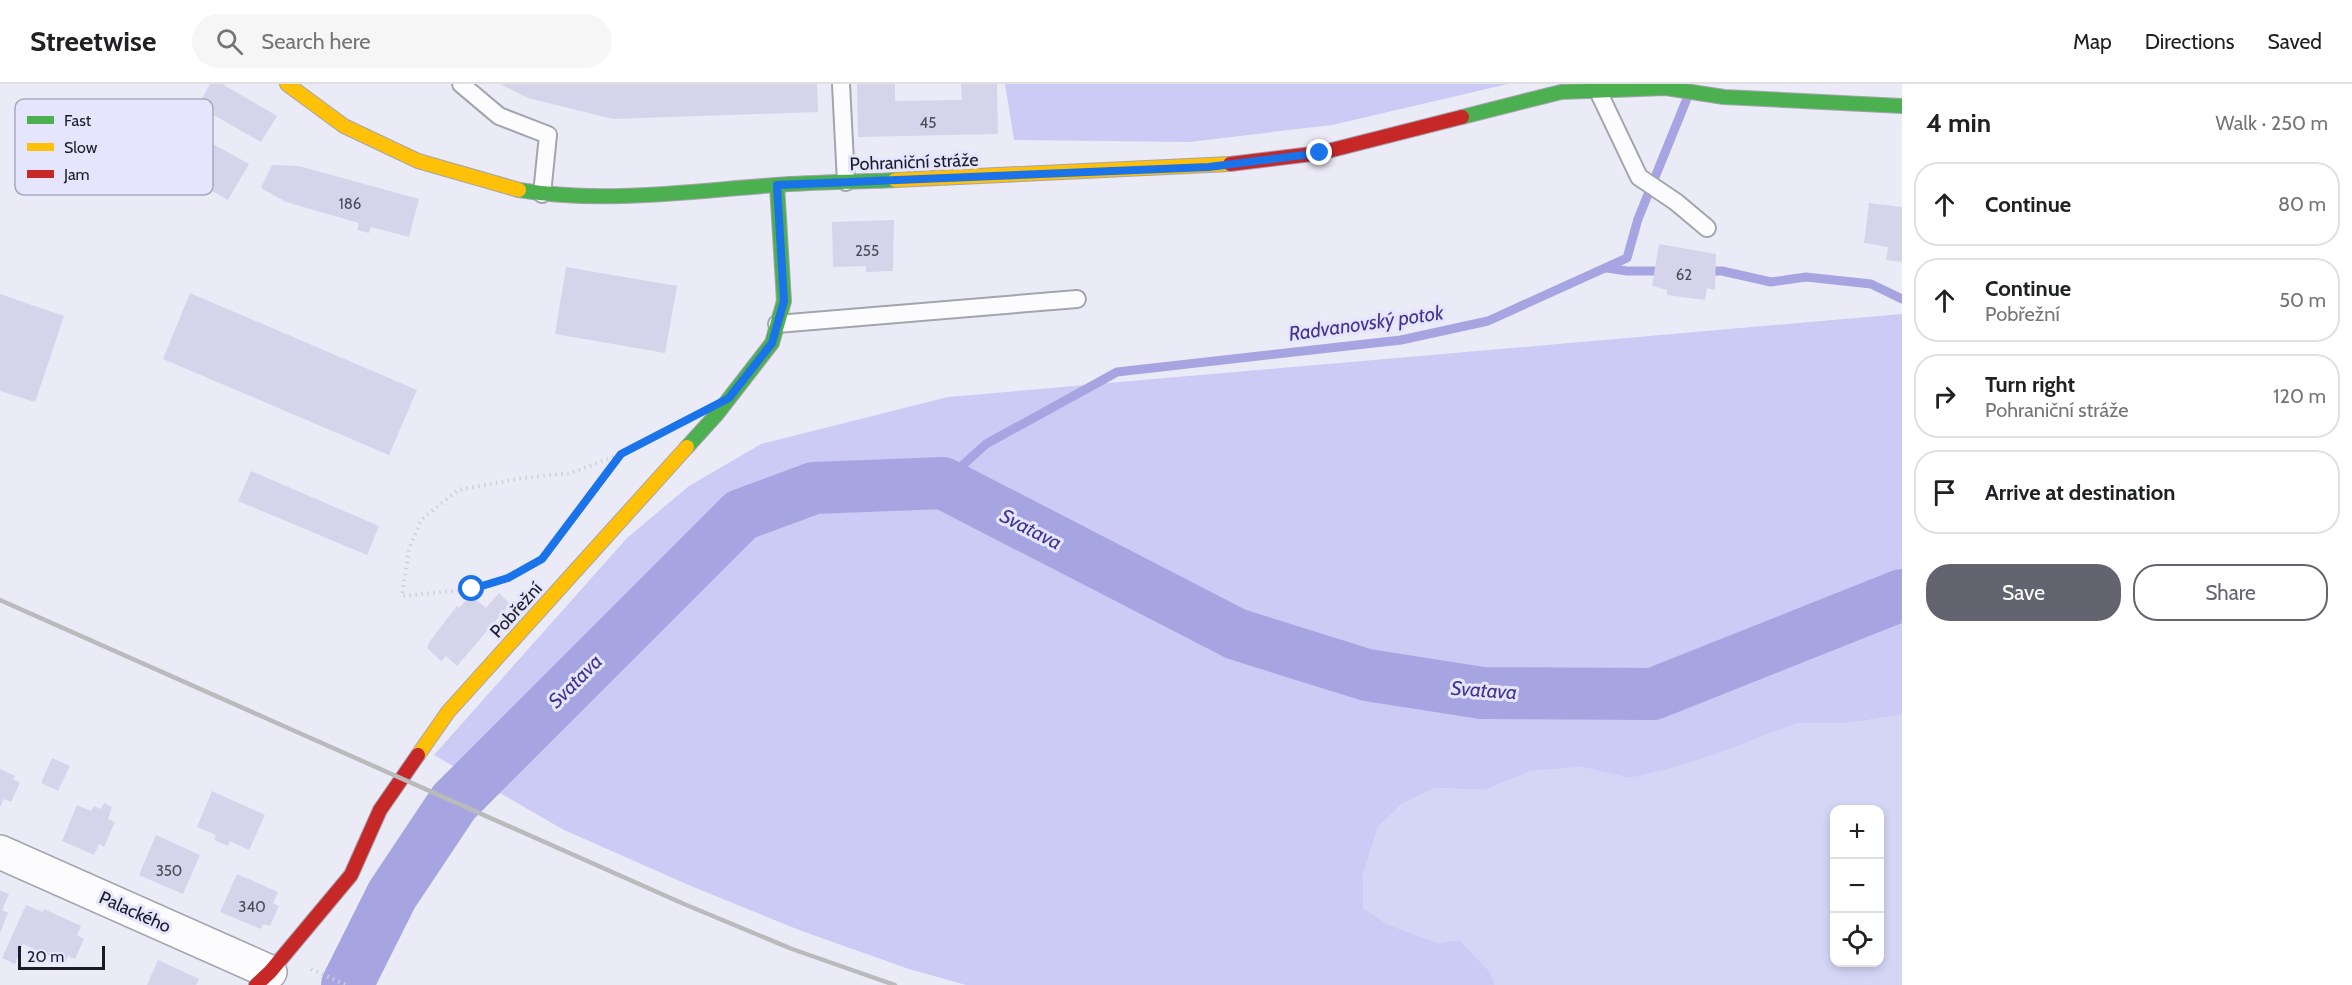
<!DOCTYPE html>
<html lang="en">
<head>
<meta charset="utf-8">
<style>
	body { margin:0; font-family:Cabin,sans-serif; background:#f6f6f6; color:#202124 }
	.controls { position:absolute; right:18px; bottom:18px; display:grid; overflow:hidden; border-radius:12px; box-shadow:0 3px 9px #0003 }
	.controls button { width:54px; height:54px; display:grid; place-items:center; padding:0; border:0; border-bottom:2px solid #e0e0e0; background:#fff; color:#202124; font:30px sans-serif }
	.scale { position:absolute; left:18px; bottom:15px; width:87px; box-sizing:border-box; padding-left:6px; border:3px solid #1c1c27; border-top:0; font-size:16px; line-height:21px; white-space:nowrap; color:#1c1c27; -webkit-text-stroke:4px #e5e6fe; paint-order:stroke }
	.stop { position:absolute; width:18px; height:18px; margin:-14px; border:4px solid #1a73e8; border-radius:50%; background:#fff }
	.stop.end { background:#1a73e8; border-color:#fff; box-shadow:0 2px 6px #0008 }
	.list { margin:0; padding:0; list-style:none }
	h2 { display:flex; justify-content:space-between; align-items:center; height:78px; margin:0; padding:0 24px; font-size:26px }
	h2 small { font-size:20px; font-weight:400; color:#757577 }
	.list li { display:grid; grid-template-columns:39px 1fr auto; gap:18px; align-items:center; box-sizing:border-box; height:84px; margin:0 12px 12px; padding:0 12px; border:2px solid #e0e0e0; border-radius:24px }
	.list b { display:block; font-size:22px; white-space:nowrap }
	.list p { margin:0; font-size:20px; white-space:nowrap; color:#757577 }
	.list em { font-size:20px; font-style:normal; color:#757577 }
	.actions { display:flex; gap:12px; padding:18px 24px }
	.actions a { flex:1; padding:14px 0; border:2px solid #646470; border-radius:24px; text-align:center; font-size:21px; color:#646470 }
	.actions .main { background:#646470; color:#fff }
	.icon { flex:none; width:33px; height:33px; fill:none; stroke:currentColor; stroke-width:2; stroke-linecap:round; stroke-linejoin:round }
	.map { position:relative; flex:none; width:1902px; height:901px; overflow:hidden }
	header { display:flex; align-items:center; gap:36px; box-sizing:border-box; height:84px; padding:0 30px; background:#fff; border-bottom:2px solid #e0e0e0 }
	header strong { font-size:28px }
	nav { display:flex; gap:33px; margin-inline-start:auto; font-size:21px }
	.search { width:420px; height:54px; background:#f6f6f6; display:flex; align-items:center; gap:15px; box-sizing:border-box; padding:0 21px; border-radius:33px; color:#757577; font-size:22px }
	main { display:flex }
	aside { flex:1; background:#fff }
	.map>svg:first-child { display:block }
	.green { fill:#d5d6f6; fill-rule:evenodd }
	.forest { fill:#cbcbf5 }
	.lines { fill:none; stroke-linecap:round; stroke-linejoin:round }
	.stream { stroke:#a7a5e1; stroke-width:9 }
	.river { stroke:#a7a5e1; stroke-width:52 }
	.building { fill:#d5d4ea }
	.lane-casing { stroke:#a4a4af; stroke-width:20 }
	.street-casing { stroke:#a4a4af; stroke-width:36 }
	.fast-casing { stroke:#a4a4af; stroke-width:16 }
	.slow-casing { stroke:#a4a4af; stroke-width:16 }
	.jam-casing { stroke:#a4a4af; stroke-width:16 }
	.path { stroke:#d0d0d4; stroke-width:4; stroke-dasharray:1.5 4.5; stroke-linecap:butt }
	.lane { stroke:#fcfcfe; stroke-width:16 }
	.street { stroke:#fcfcfe; stroke-width:33 }
	.fast { stroke:#4caf50; stroke-width:14 }
	.slow { stroke:#ffc107; stroke-width:14 }
	.jam { stroke:#c62828; stroke-width:14 }
	.rail { stroke:#bababc; stroke-width:4.5 }
	.route { stroke:#1a73e8; stroke-width:8 }
	.labels { text-anchor:middle; dominant-baseline:central; stroke-width:6; stroke-linejoin:round; paint-order:stroke }
	.number-label { font-size:15px; fill:#4a4a58 }
	.street-label { font-size:18px; fill:#1c1c27; stroke:#e5e6fe }
	.water-label { font-size:20px; font-style:italic; fill:#423391; stroke:#e5e6fe }
	.key { fill:#e5e6fe; stroke:#a9a9be; stroke-width:1.5 }
	.key-label { font-size:16px; fill:#1c1c27 }
</style>
</head>
<body>
<header>
<strong>Streetwise</strong>
<div class="search"><svg class="icon" aria-label="search" viewBox="0 0 24 24"><circle cx="10" cy="10" r="6"/><path d="M15 15l6 6"/></svg>Search here</div>
<nav><a>Map</a><a>Directions</a><a>Saved</a></nav>
</header>
<main>
<div class="map">
<svg width="1902" height="901" viewBox="0 0 1902 901">
	<rect width="100%" height="100%" fill="#ebebf8"/>
	<path class="green" d="M1902 631V901H1495L1490 888 1459 856 1439 859 1389 841 1363 824V791L1378 743 1402 720 1435 704 1485 706 1531 687 1582 683 1629 694 1719 669 1798 639H1847ZM1834 726H1880V878H1834Z"/>
	<g class="forest">
		<polygon points="1005,0 1508,0 1332,41 1189,58 1014,56"/>
		<polygon points="1902,230 1902,631 1847,639 1798,639 1719,669 1667,685 1629,694 1582,683 1531,687 1485,706 1435,704 1402,720 1378,743 1363,791 1363,824 1389,841 1439,859 1459,856 1490,888 1495,901 966,901 909,885 799,846 691,802 564,746 434,671 627,454 689,402 761,360 948,313"/>
	</g>
	<g class="lines">
		<g class="stream">
			<polyline points="1607,184 1627,187 1665,187"/>
			<polyline points="1703,187 1722,187 1771,198 1806,193 1871,200 1902,215"/>
			<polyline points="943,399 986,360 1117,288 1401,256 1488,237 1627,174 1638,135 1688,12"/>
		</g>
		<polyline class="river" points="347,901 392,811 454,718 741,431 814,404 943,399 1236,550 1367,591 1482,609 1653,610 1902,511"/>
	</g>
	<g class="building">
		<polygon points="210,0 222,0 277,32 261,58 198,22"/>
		<polygon points="500,0 817,0 818,28 613,35 528,14"/>
		<polygon points="857,0 895,0 895,17 962,16 961,0 997,0 998,50 858,53"/>
		<polygon points="186,45 249,80 228,116 165,80"/>
		<polygon points="272,81 299,82 419,115 409,153 371,143 369,149 357,146 359,139 286,118 261,104"/>
		<polygon points="1869,119 1902,123 1902,178 1886,176 1888,163 1864,159"/>
		<polygon points="894,136 893,187 866,188 866,182 833,183 832,138"/>
		<polygon points="1659,160 1716,170 1715,206 1707,204 1705,216 1667,211 1667,206 1652,202"/>
		<polygon points="566,183 677,202 665,269 555,250"/>
		<polygon points="190,209 417,306 389,371 163,275"/>
		<polygon points="0,210 64,232 35,318 0,307"/>
		<polygon points="251,387 379,442 367,471 238,417"/>
		<polygon points="499,509 510,520 457,582 446,572 441,577 427,564 430,557 457,522 459,524 471,511 486,524"/>
		<polygon points="52,674 70,682 58,707 41,699"/>
		<polygon points="0,685 15,692 13,695 20,699 11,718 4,715 0,723"/>
		<polygon points="212,707 265,731 249,766 230,757 228,762 214,756 216,751 197,743"/>
		<polygon points="104,719 112,723 108,735 115,738 104,763 99,760 94,771 62,757 77,721 91,727 94,722 101,725"/>
		<polygon points="156,751 200,771 183,810 139,791"/>
		<polygon points="237,790 278,808 273,819 279,822 270,842 263,840 261,845 220,828"/>
		<polygon points="0,806 9,810 2,826 8,829 0,849"/>
		<polygon points="26,821 43,828 44,825 81,842 77,851 84,855 75,875 68,872 65,879 23,860 15,880 2,874"/>
		<polygon points="158,876 199,895 196,901 147,901"/>
	</g>
	<g class="lines">
		<g class="lane-casing">
			<g id="lane">
				<polyline points="461,0 499,32 548,51 542,110"/>
				<polyline points="841,0 846,98"/>
				<polyline points="1598,7 1639,93 1676,118 1707,144"/>
				<polyline points="777,240 1077,215"/>
			</g>
		</g>
		<g class="street-casing">
			<polyline id="street" points="0,768 270,888"/>
		</g>
		<g class="fast-casing">
			<g id="fast">
				<polyline points="1462,33 1561,8 1666,4 1724,13 1902,22"/>
				<path d="M519 106C604 120 691 107 776 101 816 98 856 98 895 96"/>
				<polyline points="687,363 717,330 772,259 784,217 777,101"/>
			</g>
		</g>
		<g class="slow-casing">
			<g id="slow">
				<polyline points="287,0 344,42 418,77 519,106"/>
				<polyline points="895,96 1230,80"/>
				<polyline points="418,671 448,628 687,363"/>
			</g>
		</g>
		<g class="jam-casing">
			<g id="jam">
				<polyline points="1230,80 1320,69 1462,33"/>
				<polyline points="256,901 270,888 351,791 380,726 418,671"/>
			</g>
		</g>
		<g class="path">
			<polyline points="546,469 621,370"/>
			<polyline points="542,475 508,494 472,505 402,512 409,465 421,436 458,406 522,394 571,389 621,370 651,354"/>
			<polyline points="311,885 346,901"/>
		</g>
		<use href="#lane" class="lane"/>
		<use href="#street" class="street"/>
		<use href="#fast" class="fast"/>
		<use href="#slow" class="slow"/>
		<use href="#jam" class="jam"/>
		<polyline class="rail" points="0,516 684,820 792,865 895,901"/>
	</g>
	<g class="lines">
		<polyline class="route" points="472,505 508,494 542,475 621,370 729,314 772,259 784,217 777,101 1209,83 1320,69"/>
	</g>
	<g class="labels">
		<g class="number-label">
			<text x="928" y="39">45</text>
			<text x="350" y="120">186</text>
			<text x="867" y="167">255</text>
			<text x="1684" y="191">62</text>
			<text x="169" y="787">350</text>
			<text x="252" y="823">340</text>
		</g>
		<g class="street-label">
			<text transform="translate(914 78) rotate(-2)">Pohraniční stráže</text>
			<text transform="translate(516 526) rotate(-48)">Pobřežní</text>
			<text transform="translate(135 828) rotate(24)">Palackého</text>
		</g>
		<g class="water-label">
			<text transform="translate(1366 239) rotate(-8)">Radvanovský potok</text>
			<text transform="translate(1031 445) rotate(27)">Svatava</text>
			<text transform="translate(575 597) rotate(-45)">Svatava</text>
			<text transform="translate(1484 606) rotate(4)">Svatava</text>
		</g>
	</g>
	<rect x="15" y="15" width="198" height="96" rx="9" class="key"/>
	<rect x="27" y="32" width="27" height="8" fill="#4caf50"/>
	<rect x="27" y="59" width="27" height="8" fill="#ffc107"/>
	<rect x="27" y="86" width="27" height="8" fill="#c62828"/>
	<g class="key-label">
		<text x="64" y="42">Fast</text>
		<text x="64" y="69">Slow</text>
		<text x="64" y="96">Jam</text>
	</g>
</svg>
<div class="controls">
<button>+</button>
<button>−</button>
<button><svg class="icon" aria-label="locate" viewBox="0 0 24 24"><circle cx="12" cy="12" r="6"/><path d="M12 2v4M12 18v4M2 12h4M18 12h4"/></svg></button>
</div>
<div class="scale">20 m</div>
<div class="stop" style="left:472px;top:505px"></div>
<div class="stop end" style="left:1320px;top:69px"></div>
</div>
<aside>
<h2>4 min<small>Walk · 250 m</small></h2>
<ul class="list">
<li><svg class="icon" aria-label="ahead" viewBox="0 0 24 24"><path d="M12 20V5M6 11l6-6 6 6"/></svg><div><b>Continue</b></div><em>80 m</em></li>
<li><svg class="icon" aria-label="ahead" viewBox="0 0 24 24"><path d="M12 20V5M6 11l6-6 6 6"/></svg><div><b>Continue</b><p>Pobřežní</p></div><em>50 m</em></li>
<li><svg class="icon" aria-label="right" viewBox="0 0 24 24"><path d="M7 20v-9h11M14 6l5 5-5 5"/></svg><div><b>Turn right</b><p>Pohraniční stráže</p></div><em>120 m</em></li>
<li><svg class="icon" aria-label="arrive" viewBox="0 0 24 24"><path d="M6 21V4h12l-3 4 3 4H6"/></svg><div><b>Arrive at destination</b></div></li>
</ul>
<div class="actions"><a class="main">Save</a><a>Share</a></div>
</aside>
</main>
</body>
</html>
